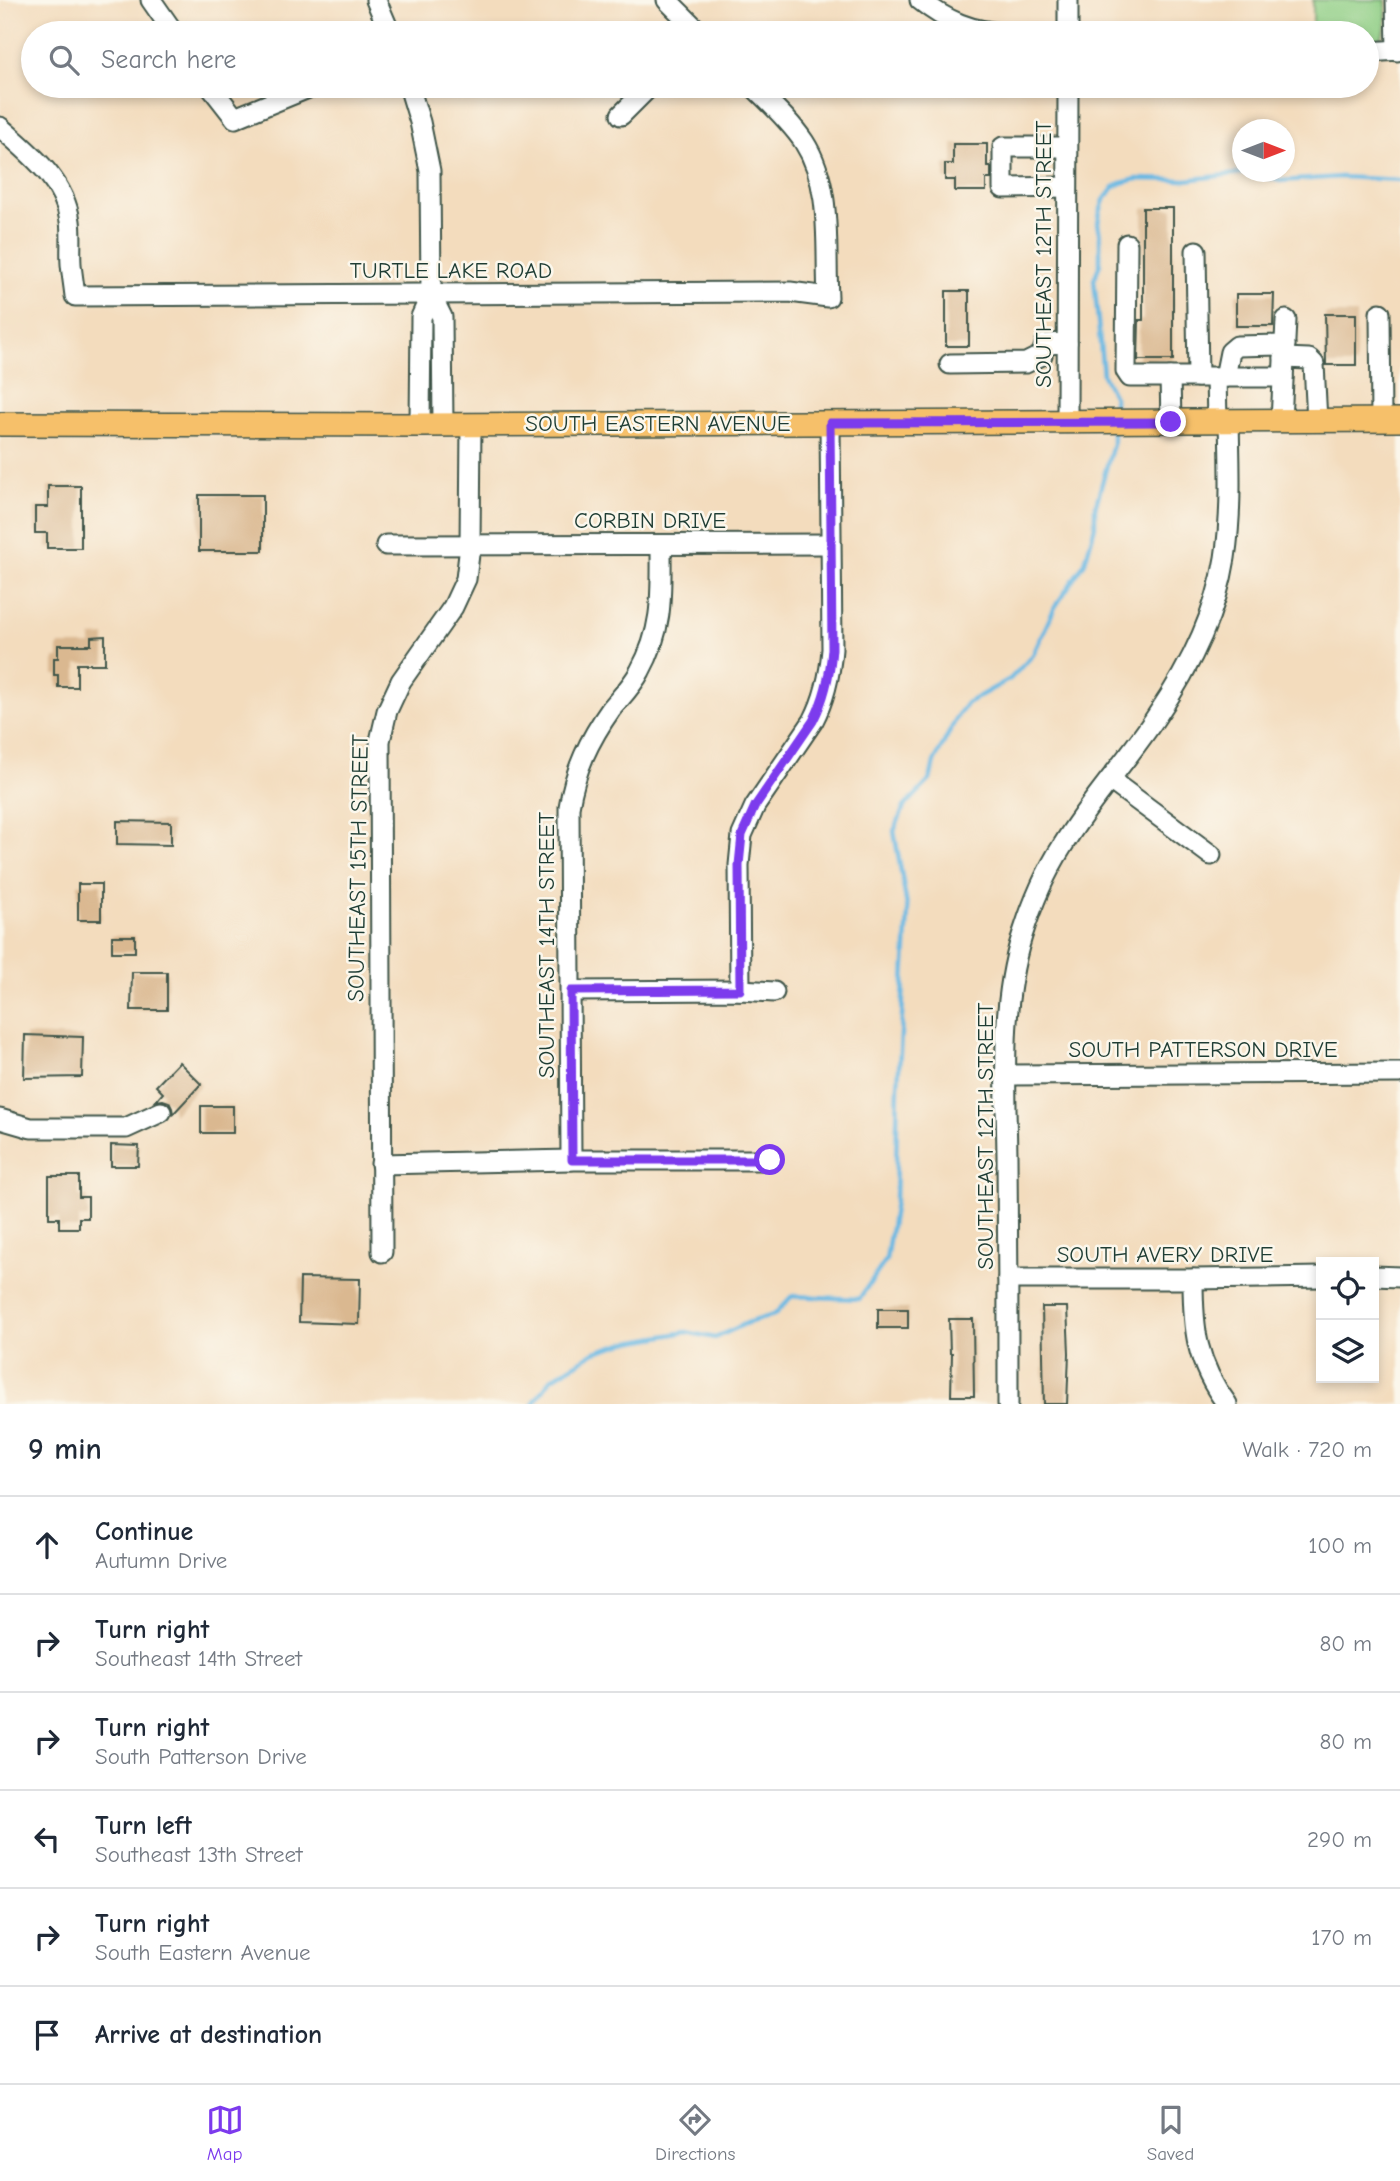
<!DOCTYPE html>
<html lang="en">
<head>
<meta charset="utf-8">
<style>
	body { margin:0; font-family:"Comic Neue",sans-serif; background:#f2f2f3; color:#1f2937 }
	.controls { position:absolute; right:21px; bottom:21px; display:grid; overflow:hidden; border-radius:0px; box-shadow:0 4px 10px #0003 }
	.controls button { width:63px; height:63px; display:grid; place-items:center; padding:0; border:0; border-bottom:2px solid #e0e1e3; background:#fff; color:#1f2937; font:35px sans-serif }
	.compass { position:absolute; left:1232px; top:119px; width:63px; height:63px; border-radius:50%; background:#fff; box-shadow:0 4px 10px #0003; rotate:90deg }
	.stop { position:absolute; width:21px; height:21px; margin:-16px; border:5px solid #7c3aed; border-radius:50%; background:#fff }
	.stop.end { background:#7c3aed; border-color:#fff; box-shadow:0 2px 7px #0008 }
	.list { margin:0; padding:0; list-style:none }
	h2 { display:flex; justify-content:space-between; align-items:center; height:91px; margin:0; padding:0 28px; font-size:30px }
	h2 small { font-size:23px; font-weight:400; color:#747a83 }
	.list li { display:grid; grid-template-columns:46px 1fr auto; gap:21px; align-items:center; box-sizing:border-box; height:98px; padding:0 28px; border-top:2px solid #e0e1e3 }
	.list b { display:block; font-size:26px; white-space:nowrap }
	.list p { margin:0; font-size:23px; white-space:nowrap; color:#747a83 }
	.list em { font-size:23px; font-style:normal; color:#747a83 }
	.icon { flex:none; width:38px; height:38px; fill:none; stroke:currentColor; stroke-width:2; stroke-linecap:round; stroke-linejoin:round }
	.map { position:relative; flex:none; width:1400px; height:1404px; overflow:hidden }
	.search { position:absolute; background:#fff; box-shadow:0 4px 10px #0003; left:21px; right:21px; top:21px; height:77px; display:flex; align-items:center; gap:18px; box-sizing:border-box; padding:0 24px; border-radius:38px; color:#747a83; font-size:26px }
	.sheet { height:679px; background:#fff }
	nav { display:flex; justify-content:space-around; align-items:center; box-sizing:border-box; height:98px; border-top:2px solid #e0e1e3; background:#fff; font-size:19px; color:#747a83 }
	nav a { display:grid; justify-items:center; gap:4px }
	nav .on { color:#7c3aed }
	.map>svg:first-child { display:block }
	.green { fill:#8ece84; stroke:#56865c; stroke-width:2 }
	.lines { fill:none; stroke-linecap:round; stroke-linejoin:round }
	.stream { stroke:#68b8e3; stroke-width:4.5 }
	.building { fill:#dab890 }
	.minor-casing { stroke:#3f5549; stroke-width:23 }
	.major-casing { stroke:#3f5549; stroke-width:26 }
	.minor { stroke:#fff; stroke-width:19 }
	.major { stroke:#f6c06b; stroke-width:23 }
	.route { stroke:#7c3aed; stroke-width:9 }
	.labels { text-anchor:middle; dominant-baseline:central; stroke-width:5; stroke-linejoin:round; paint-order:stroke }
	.street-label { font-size:23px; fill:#1f3d34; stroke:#fbf7ec }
</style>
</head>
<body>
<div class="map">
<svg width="1400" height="1404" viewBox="0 0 1400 1404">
	<rect width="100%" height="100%" fill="#fbf7ec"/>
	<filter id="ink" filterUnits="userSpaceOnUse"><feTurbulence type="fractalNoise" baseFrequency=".0143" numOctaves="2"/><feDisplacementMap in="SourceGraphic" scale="14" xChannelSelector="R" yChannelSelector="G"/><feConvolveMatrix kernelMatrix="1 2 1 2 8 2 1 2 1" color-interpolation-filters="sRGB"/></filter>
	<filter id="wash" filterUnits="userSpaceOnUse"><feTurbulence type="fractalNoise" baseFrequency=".00686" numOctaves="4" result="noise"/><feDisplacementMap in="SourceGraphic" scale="28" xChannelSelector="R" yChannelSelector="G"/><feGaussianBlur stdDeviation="1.57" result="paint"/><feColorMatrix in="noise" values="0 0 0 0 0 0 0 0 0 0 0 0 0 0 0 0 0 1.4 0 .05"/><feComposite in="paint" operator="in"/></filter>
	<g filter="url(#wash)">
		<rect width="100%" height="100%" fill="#f3dcbd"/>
		<path class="green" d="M1313 0H1386C1386 16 1390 44 1367 43V33H1313Z"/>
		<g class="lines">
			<g class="stream">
				<polyline points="1114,413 1114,397 1103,375 1094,279 1100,264 1100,235 1098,223 1100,212 1104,200 1113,188 1121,183 1137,179 1186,180 1251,172 1280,181 1341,177 1400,180"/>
				<polyline points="533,1404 551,1379 595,1352 624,1343 686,1332 715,1338 747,1323 774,1315 791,1297 794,1296 859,1299 886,1260 895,1201 898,1086 908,912 894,831 904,807 930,780 934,762 958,715 967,703 1010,679 1033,655 1055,607 1085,562 1095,526 1095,508 1113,444 1113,429"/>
			</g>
		</g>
		<g id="blocks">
			<g class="building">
				<polygon points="953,144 987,144 987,167 991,167 991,179 986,179 986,191 955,191 955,180 945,180 945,164 953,164"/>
				<polygon points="1143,208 1173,208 1173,360 1138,360 1139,320 1143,320"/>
				<rect x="946" y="291" width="23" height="55"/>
				<polygon points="1236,294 1274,294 1273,326 1236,326"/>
				<polygon points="1325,314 1356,314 1356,365 1326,365"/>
				<polygon points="48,486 81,486 81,548 47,548 47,533 35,533 35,507 48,507"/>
				<rect x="199" y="495" width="64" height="56"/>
				<polygon points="105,636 105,664 77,664 77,687 58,687 58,675 54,675 54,658 58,658 58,645 91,645 91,637"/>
				<polygon points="117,821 171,822 171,845 117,844"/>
				<rect x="78" y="884" width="23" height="36"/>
				<rect x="112" y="936" width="23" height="16"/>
				<polygon points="132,972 167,972 167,1010 131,1010"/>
				<polygon points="25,1035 83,1037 82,1077 24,1078"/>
				<polygon points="179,1062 201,1084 173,1114 172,1108 169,1102 163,1100 156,1101 163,1093 156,1086"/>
				<rect x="201" y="1106" width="32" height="27"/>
				<polygon points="111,1145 139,1146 138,1166 111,1166"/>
				<polygon points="49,1176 79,1176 79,1197 88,1197 88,1218 79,1218 79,1228 59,1228 59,1218 49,1218"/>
				<polygon points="300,1278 360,1279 359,1324 299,1322"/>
				<polygon points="1042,1307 1067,1307 1069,1353 1067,1404 1044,1404"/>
				<rect x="878" y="1309" width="30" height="19"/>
				<polygon points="949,1319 973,1319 974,1396 951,1396 952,1353 950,1353"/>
			</g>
		</g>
	</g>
	<g filter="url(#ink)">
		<use href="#blocks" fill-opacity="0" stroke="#3f5549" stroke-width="2"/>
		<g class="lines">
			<g class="minor-casing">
				<g id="minor">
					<polyline points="151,0 174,33"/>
					<polyline points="376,0 390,33"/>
					<polyline points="667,0 700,33"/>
					<path d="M920 0C946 21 972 32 1005 33"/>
					<polyline points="1396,0 1397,51"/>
					<polyline points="1068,33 1068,0"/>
					<polyline points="1367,52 1400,50"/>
					<polyline points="210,86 235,118 313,86"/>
					<polyline points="409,86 420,122 430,171 431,295 442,317 443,425"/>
					<polyline points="621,115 650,86"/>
					<path d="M0 127C29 153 64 179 70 221 72 235 70 250 71 264 72 275 74 286 75 296L790 292 828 297C825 246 833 187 804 142 790 121 771 104 753 86"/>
					<polyline points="1067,187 1003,188 1003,147 1067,147"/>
					<polyline points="1127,244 1126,371 1130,377 1198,377 1196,251"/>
					<polyline points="1380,313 1381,420"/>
					<polyline points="1284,358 1309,359 1314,364 1317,421"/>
					<polyline points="950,364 1026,363 1042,355 1045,344 1067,343"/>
					<polyline points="1170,377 1171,422"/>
					<polyline points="1198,377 1283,377"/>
					<polyline points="1216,377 1217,421"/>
					<polyline points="1225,377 1230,352 1237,346 1285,345"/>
					<polyline points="1281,421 1286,320"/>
					<polyline points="1067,422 1068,86"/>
					<polyline points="420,425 421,317 431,295"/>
					<polyline points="386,545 830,544"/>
					<polyline points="1110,780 1211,855"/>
					<path d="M740 990 739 865 742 835 755 806 813 721C825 698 830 675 832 649L830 423"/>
					<polyline points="571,991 740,990 774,992"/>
					<polyline points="1006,1075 1400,1073"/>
					<polyline points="0,1119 31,1128 126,1128 161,1112"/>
					<path d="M571 1160 569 807C575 770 589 740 611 709 621 697 633 685 640 671 664 628 661 592 661 545"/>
					<polyline points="381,1164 571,1160 770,1160"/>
					<polyline points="382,1252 380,741 387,711 401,681 453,607 466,579 470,546 471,424"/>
					<polyline points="1374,1276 1400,1277"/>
					<polyline points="1008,1279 1193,1279 1321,1277"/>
					<path d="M1193 1279C1193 1329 1196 1363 1227 1404"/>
					<path d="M1008 1404C1008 1321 1008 1239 1007 1156 1006 1084 1000 1006 1022 936 1032 904 1045 873 1063 845 1090 800 1127 761 1156 717 1188 670 1216 615 1225 558 1232 513 1230 467 1229 421"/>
				</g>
			</g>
			<g class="major-casing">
				<polyline id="major" points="0,424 420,425 1400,420"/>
			</g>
			<use href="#minor" class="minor"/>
			<use href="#major" class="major"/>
		</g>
	</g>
	<g class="lines" filter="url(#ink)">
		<path class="route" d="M770 1160H572L571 991 740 990 739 865 742 835 755 806 813 721C825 698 830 675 832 649L830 423 1171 422"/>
	</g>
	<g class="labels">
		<g class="street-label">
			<text transform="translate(1043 254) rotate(-90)">SOUTHEAST 12TH STREET</text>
			<text x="451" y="270">TURTLE LAKE ROAD</text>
			<text x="658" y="423">SOUTH EASTERN AVENUE</text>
			<text x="650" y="520">CORBIN DRIVE</text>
			<text transform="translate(358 868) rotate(-89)">SOUTHEAST 15TH STREET</text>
			<text transform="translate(546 945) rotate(-90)">SOUTHEAST 14TH STREET</text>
			<text x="1203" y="1049">SOUTH PATTERSON DRIVE</text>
			<text transform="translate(985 1136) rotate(-90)">SOUTHEAST 12TH STREET</text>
			<text x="1165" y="1254">SOUTH AVERY DRIVE</text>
		</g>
	</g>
</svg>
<div class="controls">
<button><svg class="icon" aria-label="locate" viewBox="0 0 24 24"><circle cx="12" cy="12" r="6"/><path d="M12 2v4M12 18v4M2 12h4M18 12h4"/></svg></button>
<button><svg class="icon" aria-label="layers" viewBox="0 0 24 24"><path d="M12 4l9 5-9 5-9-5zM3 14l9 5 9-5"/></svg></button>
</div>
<svg class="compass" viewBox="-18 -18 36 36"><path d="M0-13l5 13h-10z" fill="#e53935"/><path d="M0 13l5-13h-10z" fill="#747a83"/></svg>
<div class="stop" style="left:770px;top:1160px"></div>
<div class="stop end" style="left:1171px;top:422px"></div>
<div class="search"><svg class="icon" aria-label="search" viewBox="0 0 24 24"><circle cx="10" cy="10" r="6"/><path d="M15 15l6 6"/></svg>Search here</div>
</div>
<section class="sheet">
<h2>9 min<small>Walk · 720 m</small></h2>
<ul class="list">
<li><svg class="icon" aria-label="ahead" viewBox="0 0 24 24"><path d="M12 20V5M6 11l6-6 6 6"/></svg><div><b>Continue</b><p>Autumn Drive</p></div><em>100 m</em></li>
<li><svg class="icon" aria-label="right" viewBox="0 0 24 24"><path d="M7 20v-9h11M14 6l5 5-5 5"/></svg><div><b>Turn right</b><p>Southeast 14th Street</p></div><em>80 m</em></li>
<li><svg class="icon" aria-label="right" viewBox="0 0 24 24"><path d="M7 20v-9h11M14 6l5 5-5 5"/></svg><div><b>Turn right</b><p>South Patterson Drive</p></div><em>80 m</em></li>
<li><svg class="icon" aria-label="left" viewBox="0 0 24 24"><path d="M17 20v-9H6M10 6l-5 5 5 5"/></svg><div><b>Turn left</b><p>Southeast 13th Street</p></div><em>290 m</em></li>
<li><svg class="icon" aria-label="right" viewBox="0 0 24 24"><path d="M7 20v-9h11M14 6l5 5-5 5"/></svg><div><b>Turn right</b><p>South Eastern Avenue</p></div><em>170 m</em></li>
<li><svg class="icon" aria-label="arrive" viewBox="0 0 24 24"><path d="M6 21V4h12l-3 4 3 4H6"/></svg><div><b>Arrive at destination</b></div></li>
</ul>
</section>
<nav>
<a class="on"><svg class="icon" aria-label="map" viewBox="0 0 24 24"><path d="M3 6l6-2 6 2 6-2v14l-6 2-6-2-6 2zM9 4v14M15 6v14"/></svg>Map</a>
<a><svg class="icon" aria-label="directions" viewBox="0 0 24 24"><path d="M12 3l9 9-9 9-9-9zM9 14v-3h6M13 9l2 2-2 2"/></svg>Directions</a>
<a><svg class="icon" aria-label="saved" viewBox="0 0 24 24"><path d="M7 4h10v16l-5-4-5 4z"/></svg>Saved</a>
</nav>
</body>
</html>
